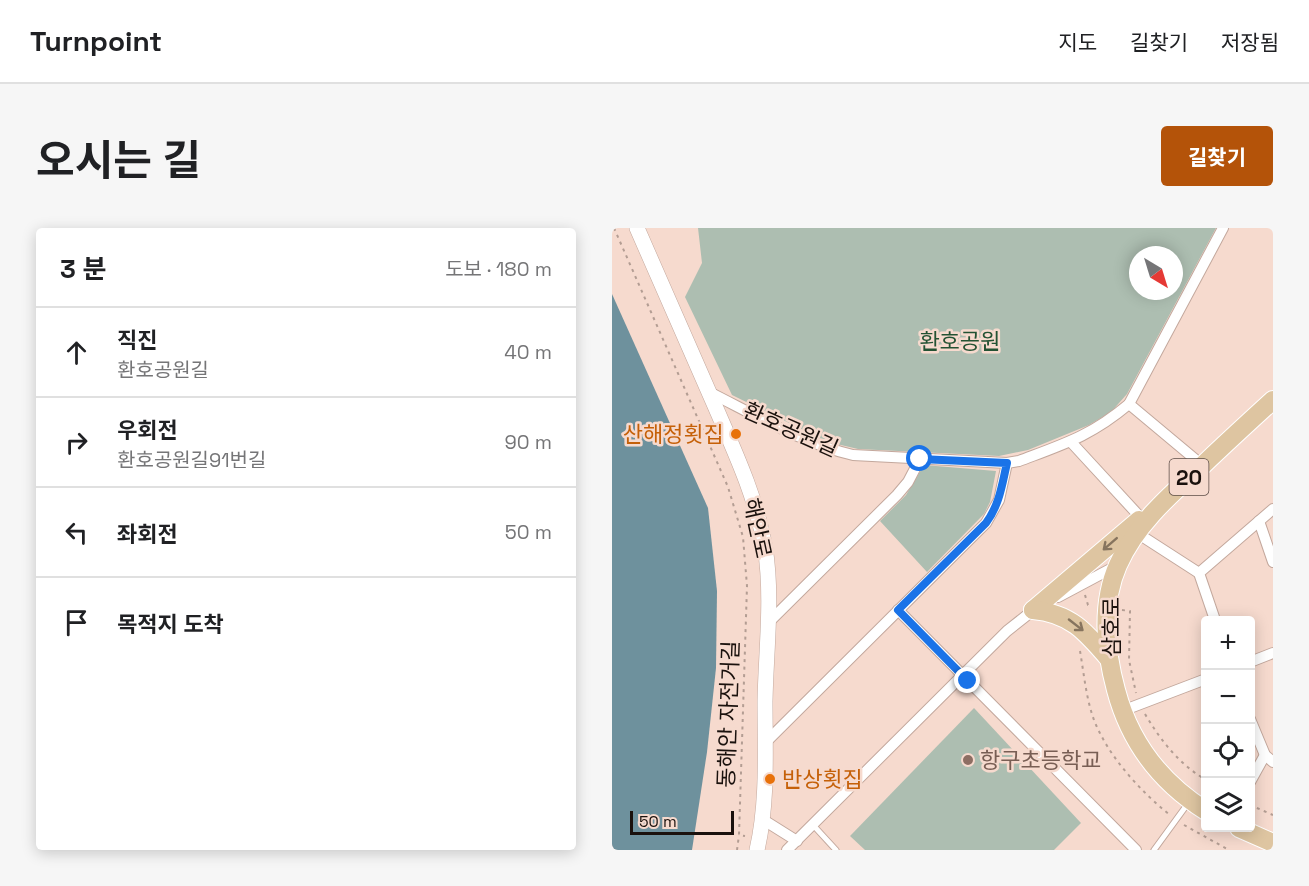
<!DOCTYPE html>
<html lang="ko">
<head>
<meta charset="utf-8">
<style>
	body { margin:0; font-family:"Space Grotesk","Noto Sans KR",sans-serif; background:#f6f6f6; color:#202124 }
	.controls { position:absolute; right:18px; bottom:18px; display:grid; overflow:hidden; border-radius:6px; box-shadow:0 3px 15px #0003 }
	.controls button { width:54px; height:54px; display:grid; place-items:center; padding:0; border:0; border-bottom:2px solid #e0e0e0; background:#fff; color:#202124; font:30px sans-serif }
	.compass { position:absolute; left:517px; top:18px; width:54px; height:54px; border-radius:50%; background:#fff; box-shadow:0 3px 15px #0003; rotate:142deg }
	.scale { position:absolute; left:18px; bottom:15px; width:104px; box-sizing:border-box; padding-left:6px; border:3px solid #1a110d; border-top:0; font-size:16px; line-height:21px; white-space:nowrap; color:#1a110d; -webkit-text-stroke:4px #f6dace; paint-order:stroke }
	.stop { position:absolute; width:18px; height:18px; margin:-14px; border:4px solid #1a73e8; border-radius:50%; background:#fff }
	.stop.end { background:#1a73e8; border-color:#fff; box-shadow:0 2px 6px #0008 }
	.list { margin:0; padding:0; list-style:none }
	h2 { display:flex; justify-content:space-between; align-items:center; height:78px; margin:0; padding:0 24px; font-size:26px }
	h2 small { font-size:20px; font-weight:400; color:#757577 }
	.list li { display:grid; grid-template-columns:39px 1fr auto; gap:18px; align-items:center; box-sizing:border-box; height:90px; padding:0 24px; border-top:2px solid #e0e0e0 }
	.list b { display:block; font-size:22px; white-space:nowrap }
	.list p { margin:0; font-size:20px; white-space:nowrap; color:#757577 }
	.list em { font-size:20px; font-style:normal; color:#757577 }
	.icon { flex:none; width:33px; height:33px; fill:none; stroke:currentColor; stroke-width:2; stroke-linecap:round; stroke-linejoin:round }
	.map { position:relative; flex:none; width:661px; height:622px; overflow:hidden; border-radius:6px }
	header { display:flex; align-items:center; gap:36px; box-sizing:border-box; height:84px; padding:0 30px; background:#fff; border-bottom:2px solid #e0e0e0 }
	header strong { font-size:28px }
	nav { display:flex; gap:33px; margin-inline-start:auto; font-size:21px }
	.intro { display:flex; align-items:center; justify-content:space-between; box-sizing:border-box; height:144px; padding:0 36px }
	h1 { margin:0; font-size:42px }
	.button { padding:15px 27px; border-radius:6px; background:#b45309; color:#fff; font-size:21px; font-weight:700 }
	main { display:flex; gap:36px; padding:0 36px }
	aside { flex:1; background:#fff; border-radius:6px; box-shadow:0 3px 15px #0003 }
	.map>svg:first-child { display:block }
	.green { fill:#adbeb1; fill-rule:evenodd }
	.water { fill:#6e919d }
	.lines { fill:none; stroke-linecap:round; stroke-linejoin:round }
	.lane-casing { stroke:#c3a89d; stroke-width:7 }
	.street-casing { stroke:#c3a89d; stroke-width:12 }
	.secondary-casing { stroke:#c3a89d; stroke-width:16 }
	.primary-casing { stroke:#fff; stroke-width:20 }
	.path { stroke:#b39d93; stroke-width:2; stroke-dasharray:3 4.5; stroke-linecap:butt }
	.lane { stroke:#fff; stroke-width:5 }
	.street { stroke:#fff; stroke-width:10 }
	.secondary { stroke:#fff; stroke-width:15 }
	.primary { stroke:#dec5a1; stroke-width:18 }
	.oneway { stroke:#86745e }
	.route { stroke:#1a73e8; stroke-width:8 }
	.food-dot { fill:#e8710a; stroke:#f6dace; stroke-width:2 }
	.education-dot { fill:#8d6e63; stroke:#f6dace; stroke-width:2 }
	.labels { text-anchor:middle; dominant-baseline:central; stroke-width:5; stroke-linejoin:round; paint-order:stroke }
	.shield { fill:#f6dace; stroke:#5c4d47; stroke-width:1.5 }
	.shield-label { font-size:21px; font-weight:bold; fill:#1a110d }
	.park-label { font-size:22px; fill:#235233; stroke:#f6dace }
	.street-label { font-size:22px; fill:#1a110d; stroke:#f6dace }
	.food-label { font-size:22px; fill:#c56008; stroke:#f6dace; text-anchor:end }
	.education-label { font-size:22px; fill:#785e54; stroke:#f6dace; text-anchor:start }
</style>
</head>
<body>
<header>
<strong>Turnpoint</strong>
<nav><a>지도</a><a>길찾기</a><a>저장됨</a></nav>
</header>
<div class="intro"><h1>오시는 길</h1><a class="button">길찾기</a></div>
<main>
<aside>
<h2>3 분<small>도보 · 180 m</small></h2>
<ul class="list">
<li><svg class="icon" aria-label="ahead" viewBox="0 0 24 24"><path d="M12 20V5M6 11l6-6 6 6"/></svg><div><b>직진</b><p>환호공원길</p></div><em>40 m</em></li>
<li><svg class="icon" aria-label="right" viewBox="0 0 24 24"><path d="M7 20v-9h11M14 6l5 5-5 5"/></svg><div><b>우회전</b><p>환호공원길91번길</p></div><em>90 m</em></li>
<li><svg class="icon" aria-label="left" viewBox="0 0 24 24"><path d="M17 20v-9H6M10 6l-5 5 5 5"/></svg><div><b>좌회전</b></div><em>50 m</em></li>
<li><svg class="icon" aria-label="arrive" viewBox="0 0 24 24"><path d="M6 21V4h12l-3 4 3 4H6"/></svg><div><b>목적지 도착</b></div></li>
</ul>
</aside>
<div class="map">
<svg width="661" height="622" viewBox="0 0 661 622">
	<rect width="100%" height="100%" fill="#f6dace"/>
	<g class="green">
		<path d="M86 0H604L515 166 499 184 477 197 416 222 387 228 246 221 216 214 120 167 73 69 90 35ZM526 27H562V63H526Z"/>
		<polygon points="312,237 384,243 378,274 372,286 315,344 268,293 294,267"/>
		<polygon points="362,480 469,595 442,622 253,622 238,608"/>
	</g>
	<polygon class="water" points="0,66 96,280 105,363 104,440 95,524 80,622 0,622"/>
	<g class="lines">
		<g class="lane-casing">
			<g id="lane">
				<polyline points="201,597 224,622"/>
				<polyline points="542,622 577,574"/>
			</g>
		</g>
		<g class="street-casing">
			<g id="street">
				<path d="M97 164C143 187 190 215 241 227L395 235 407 233C452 216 479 208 517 176L611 0"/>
				<polyline points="517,176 590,237"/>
				<polyline points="459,214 529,290"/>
				<polyline points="647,293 661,334"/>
				<polyline points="525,305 587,345"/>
				<polyline points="446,369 506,337"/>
				<polyline points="286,382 524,622"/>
				<polyline points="603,392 587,345 661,281"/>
				<polyline points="156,395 285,267 296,254 308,231"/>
				<polyline points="638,434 661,425"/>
				<polyline points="510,483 594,451"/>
				<polyline points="638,491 653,527 661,534"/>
				<polyline points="154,514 374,295 387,272 395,235"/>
				<polyline points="638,554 653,527"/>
				<polyline points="150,591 185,613"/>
				<polyline points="175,622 395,403 424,380"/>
			</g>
		</g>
		<g class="secondary-casing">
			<path id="secondary" d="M25 0C51 59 77 119 103 178 123 224 144 269 153 319 161 369 154 422 153 473 153 522 156 574 145 622"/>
		</g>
		<g class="primary-casing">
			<g id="primary">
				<polyline points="421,382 527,292"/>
				<path d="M421 382C458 385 474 404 497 431"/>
				<path d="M594 583C548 554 518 515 504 462 493 422 489 375 506 337 524 296 559 266 591 237 614 215 638 193 661 172"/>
				<polyline points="627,600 661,615"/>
			</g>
		</g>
		<g class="path">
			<polyline points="2,0 116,259 131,309 135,358 127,607 133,608"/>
			<polyline points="473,367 476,377 480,378"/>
			<polyline points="510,382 518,383 517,432 524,465"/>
			<path d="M468 423C472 446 474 470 482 492 496 528 528 563 558 587"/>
			<path d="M533 486C549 513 567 536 594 552"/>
			<polyline points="638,577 661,587"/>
			<polyline points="572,597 617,622"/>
			<polyline points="125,622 127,607"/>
		</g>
		<use href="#lane" class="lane"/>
		<use href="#street" class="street"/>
		<use href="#secondary" class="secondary"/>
		<use href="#primary" class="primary"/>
	</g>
	<defs><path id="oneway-shaft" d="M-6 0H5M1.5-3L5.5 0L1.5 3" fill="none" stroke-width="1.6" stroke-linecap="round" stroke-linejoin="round" transform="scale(1.5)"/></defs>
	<g class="oneway">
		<use href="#oneway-shaft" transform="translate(498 316) rotate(139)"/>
		<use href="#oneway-shaft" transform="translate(464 397) rotate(38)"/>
	</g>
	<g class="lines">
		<path class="route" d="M308 231 395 235C390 256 388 276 374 295L286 382 356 453"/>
	</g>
	<g class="food-dot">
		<circle cx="124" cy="206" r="6"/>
		<circle cx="158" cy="551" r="6"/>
	</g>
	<circle class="education-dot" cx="356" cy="532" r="6"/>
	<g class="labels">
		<rect class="shield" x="557.5" y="231" width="39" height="36" rx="4.5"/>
		<g class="shield-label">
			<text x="577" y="249">20</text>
		</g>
		<g class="park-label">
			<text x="348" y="113">환호공원</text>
		</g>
		<g class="street-label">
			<text transform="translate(179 201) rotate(24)">환호공원길</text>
			<text transform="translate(146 300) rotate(78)">해안로</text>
			<text transform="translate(499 399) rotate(-90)">삼호로</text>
			<text transform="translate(116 486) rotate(-88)">동해안 자전거길</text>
		</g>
		<g class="food-label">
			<text x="112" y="206">산해정횟집</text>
			<text x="170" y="551" text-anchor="start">반상횟집</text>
		</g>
		<g class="education-label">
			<text x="368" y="532">항구초등학교</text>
		</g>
	</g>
</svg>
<div class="controls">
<button>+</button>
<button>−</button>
<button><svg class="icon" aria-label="locate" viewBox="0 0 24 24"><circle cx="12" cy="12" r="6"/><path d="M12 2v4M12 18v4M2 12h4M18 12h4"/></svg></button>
<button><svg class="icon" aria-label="layers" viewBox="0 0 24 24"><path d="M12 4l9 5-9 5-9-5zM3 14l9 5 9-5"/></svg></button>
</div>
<svg class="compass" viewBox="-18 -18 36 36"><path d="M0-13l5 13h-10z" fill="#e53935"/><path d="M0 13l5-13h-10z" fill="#757577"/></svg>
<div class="scale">50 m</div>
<div class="stop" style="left:308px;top:231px"></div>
<div class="stop end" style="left:356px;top:453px"></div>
</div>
</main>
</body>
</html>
